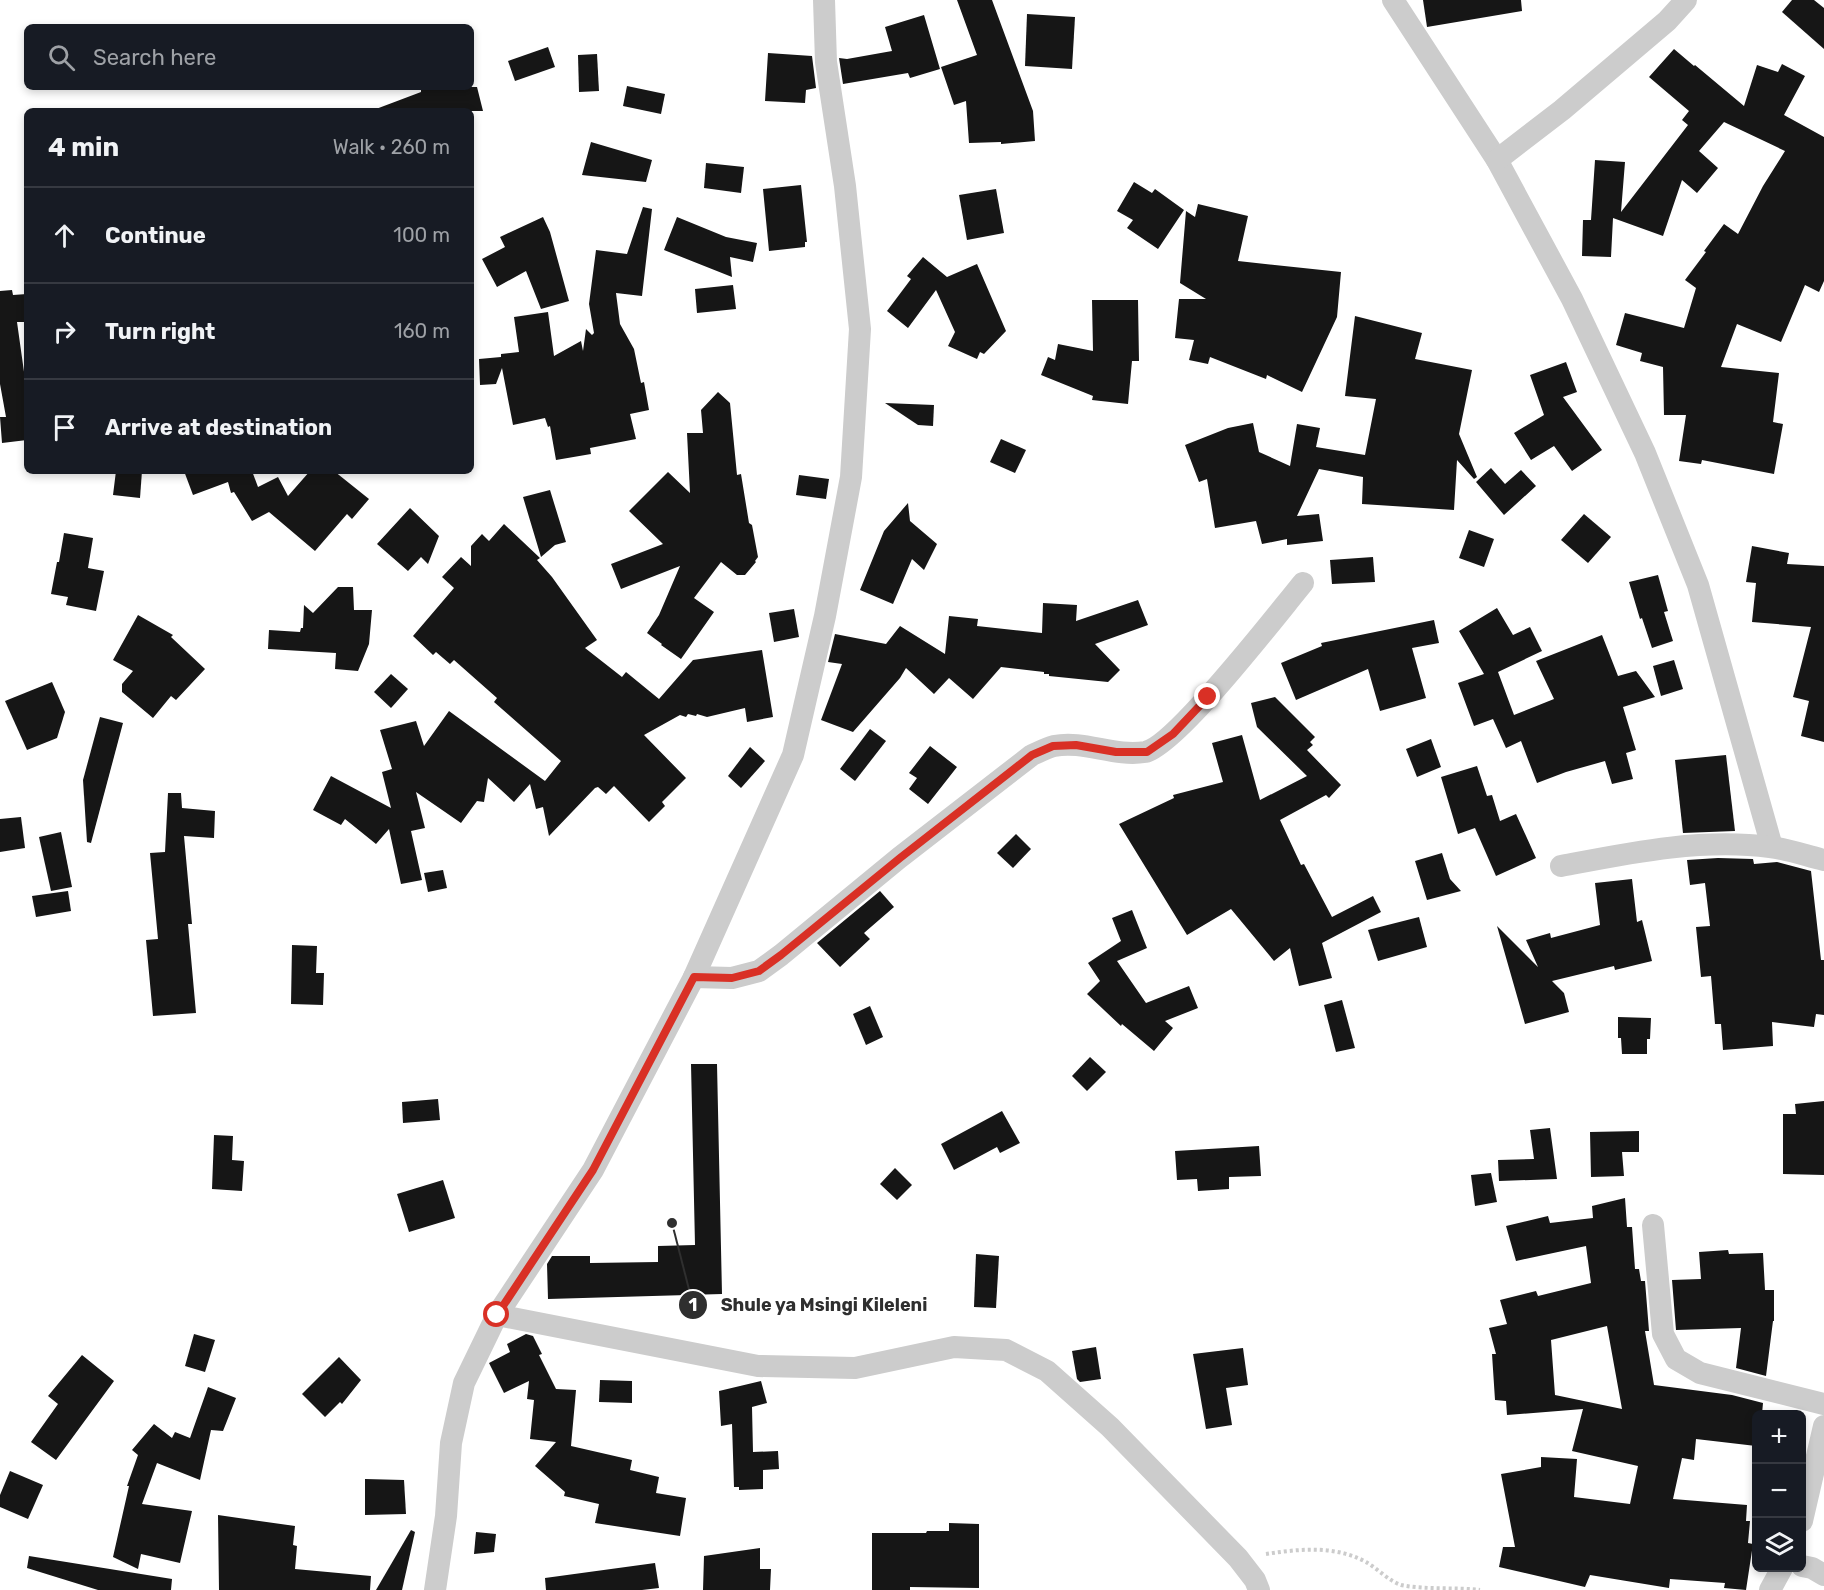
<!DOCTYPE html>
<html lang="en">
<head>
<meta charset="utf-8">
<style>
	body { margin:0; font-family:Rubik,sans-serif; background:#20242c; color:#f1f3f6 }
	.controls { position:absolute; right:18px; bottom:18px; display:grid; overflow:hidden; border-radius:9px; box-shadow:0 3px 9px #0003 }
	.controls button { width:54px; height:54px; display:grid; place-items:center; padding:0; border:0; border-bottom:2px solid #363941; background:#171b24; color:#f1f3f6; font:30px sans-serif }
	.stop { position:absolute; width:18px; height:18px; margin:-14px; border:4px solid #d93025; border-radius:50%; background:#fff }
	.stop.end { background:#d93025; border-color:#fff; box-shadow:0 2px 6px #0008 }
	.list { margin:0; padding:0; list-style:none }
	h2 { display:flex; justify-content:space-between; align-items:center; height:78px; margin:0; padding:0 24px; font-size:26px }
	h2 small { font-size:20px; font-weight:400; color:#9ea1a6 }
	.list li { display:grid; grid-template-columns:39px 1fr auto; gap:18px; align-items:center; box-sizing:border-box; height:96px; padding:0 24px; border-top:2px solid #363941 }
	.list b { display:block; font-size:22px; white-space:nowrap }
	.list em { font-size:20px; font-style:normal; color:#9ea1a6 }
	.icon { flex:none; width:33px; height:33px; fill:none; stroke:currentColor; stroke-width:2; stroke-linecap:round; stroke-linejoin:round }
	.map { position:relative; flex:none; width:1824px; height:1590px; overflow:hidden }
	.search { position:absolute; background:#171b24; box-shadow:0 3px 9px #0003; left:24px; top:24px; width:450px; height:66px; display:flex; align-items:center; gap:15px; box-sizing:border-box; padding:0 21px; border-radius:9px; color:#9ea1a6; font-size:22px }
	.panel { position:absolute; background:#171b24; box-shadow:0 3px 9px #0003; left:24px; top:108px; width:450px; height:366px; border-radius:9px }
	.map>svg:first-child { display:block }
	.building { fill:#161616; fill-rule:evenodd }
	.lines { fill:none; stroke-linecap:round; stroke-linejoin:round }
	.path { stroke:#ccc; stroke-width:4; stroke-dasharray:3 3; stroke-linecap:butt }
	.minor { stroke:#ccc; stroke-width:22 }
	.route { stroke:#d93025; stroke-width:8 }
	.leader { fill:none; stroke:#2f2f2f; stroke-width:2 }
	.callout-dot { fill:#2f2f2f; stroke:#fff; stroke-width:2 }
	.mark-label { font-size:18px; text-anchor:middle; font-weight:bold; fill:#fff }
	.callout-label { font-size:18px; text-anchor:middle; font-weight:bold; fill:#2f2f2f; stroke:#fff; stroke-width:6; stroke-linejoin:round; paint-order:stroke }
</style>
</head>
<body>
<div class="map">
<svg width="1824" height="1590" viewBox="0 0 1824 1590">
	<rect width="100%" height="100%" fill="#fff"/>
	<g class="building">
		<polygon points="957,0 992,0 1033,111 1035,141 1001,144 1001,142 969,143 966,101 954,105 941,67 977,55"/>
		<polygon points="1423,0 1521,0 1522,11 1427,27"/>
		<polygon points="1792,0 1814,0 1824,8 1824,49 1782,12"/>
		<polygon points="1027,14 1075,17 1072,69 1025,66"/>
		<polygon points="924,15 940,69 910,78 908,73 843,84 839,58 847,59 892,51 885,27"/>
		<polygon points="548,47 555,67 515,81 508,61"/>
		<polygon points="1674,49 1694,66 1695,65 1744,106 1757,65 1778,72 1782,64 1805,76 1784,115 1824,137 1824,281 1819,292 1805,285 1781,342 1737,324 1721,367 1779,373 1773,422 1783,424 1774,474 1702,460 1701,464 1679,461 1686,415 1664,415 1663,367 1640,361 1642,353 1616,345 1625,313 1684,328 1696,288 1685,280 1706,252 1704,251 1724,224 1738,234 1763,186 1785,151 1724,122 1699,151 1718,168 1697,193 1682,180 1663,236 1613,218 1611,257 1582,256 1583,220 1591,220 1595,160 1625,162 1621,212 1688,125 1682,120 1689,111 1649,77"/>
		<polygon points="768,53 812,56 816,88 806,90 805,103 765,101"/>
		<polygon points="597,54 599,91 579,92 578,55"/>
		<polygon points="627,86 665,94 661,114 623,106"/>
		<polygon points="432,87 477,87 483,111 377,111 376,109 421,92 421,90"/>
		<polygon points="591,142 652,160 646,182 582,175"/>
		<polygon points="706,163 744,167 741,193 704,188"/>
		<polygon points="1134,182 1152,193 1155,189 1184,210 1158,249 1127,228 1133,220 1117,211"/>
		<polygon points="801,185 807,242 805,242 805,247 769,251 763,189"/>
		<polygon points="996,189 1004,233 967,240 959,195"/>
		<polygon points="1198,204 1248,216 1238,261 1341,272 1337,317 1302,392 1267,375 1266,379 1210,357 1208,364 1189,360 1194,340 1175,338 1179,299 1206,299 1180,283 1186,211 1195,217"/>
		<polygon points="643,207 652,209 642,296 616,293 620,324 634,349 641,383 644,382 649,410 630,414 636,439 590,448 591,454 556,460 550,426 548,427 545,418 513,425 502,368 496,384 480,385 479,359 501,357 501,354 519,352 514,317 548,312 554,356 581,341 583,351 586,329 592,335 594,333 589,304 596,250 627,254"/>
		<polygon points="543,217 550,232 569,301 541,309 526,271 497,287 482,259 505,247 500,237"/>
		<polygon points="677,217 726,237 757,243 753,262 730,257 732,277 664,250"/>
		<polygon points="923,257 947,277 977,264 1006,331 984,354 980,352 977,359 948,346 955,332 936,290 908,328 887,311 911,279 907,276"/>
		<polygon points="733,285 736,309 697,313 695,289"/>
		<polygon points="12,290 13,295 27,294 27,322 17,322 25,379 27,379 27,440 2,443 0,417 6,417 0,384 0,291"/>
		<polygon points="1092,300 1138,300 1139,361 1132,361 1128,404 1092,400 1093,396 1041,375 1048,357 1055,360 1058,344 1093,351"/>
		<polygon points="1355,316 1422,333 1415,359 1472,370 1459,434 1477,477 1474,479 1457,460 1454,510 1362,504 1363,477 1319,469 1297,516 1319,514 1323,541 1287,545 1287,539 1262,544 1256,521 1215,528 1207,479 1199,482 1185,445 1228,428 1253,423 1259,452 1290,466 1297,424 1320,428 1316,447 1365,455 1376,399 1345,396"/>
		<polygon points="1566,362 1577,392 1563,397 1602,450 1572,471 1554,446 1531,460 1514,433 1544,415 1530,375"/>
		<polygon points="718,392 730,403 737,475 741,474 749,523 752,525 758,557 755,561 756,562 745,575 737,575 721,562 694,598 714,612 681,659 661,645 662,644 647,633 659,615 680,566 621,589 611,564 663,544 629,511 668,472 690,493 687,433 703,433 701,410"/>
		<polygon points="885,403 934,405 933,426 918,425"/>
		<polygon points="1001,439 1026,450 1015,473 990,462"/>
		<polygon points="1491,468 1505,484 1521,470 1536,486 1504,515 1476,482"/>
		<polygon points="116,471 142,471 140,498 113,495"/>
		<polygon points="184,471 252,471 258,487 278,477 288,496 310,471 334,471 369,499 352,519 347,514 315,551 269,512 252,521 234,492 231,493 228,482 193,495"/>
		<polygon points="799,475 829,479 826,499 796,495"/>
		<polygon points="550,490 566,542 555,545 541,557 523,497"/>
		<polygon points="908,503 910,521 937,544 924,570 912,559 893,604 860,590 884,531"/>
		<polygon points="410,508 439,536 428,564 421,557 408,571 377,544"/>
		<polygon points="1584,514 1611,537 1588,563 1561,540"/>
		<polygon points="504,524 540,558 537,560 552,577 597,640 585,648 622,677 626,672 659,699 693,660 762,650 773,717 747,722 745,708 707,717 697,714 696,716 688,714 686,717 680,715 644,735 686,778 662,802 665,806 649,822 614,786 606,794 598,787 595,788 549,836 543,807 536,809 530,784 514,802 488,778 484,802 477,801 461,823 416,792 425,828 411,831 422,880 401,884 389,829 376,844 345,819 341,825 313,810 331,776 391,808 382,772 392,769 380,730 416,721 424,746 449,711 545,781 561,761 494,702 497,698 454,660 450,664 436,652 433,655 413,636 454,588 442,577 461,557 471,566 471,546 482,534 489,541"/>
		<polygon points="1469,530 1494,539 1484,567 1459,558"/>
		<polygon points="64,533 93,538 88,568 104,571 96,611 66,605 68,597 51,594 57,562 59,562"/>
		<polygon points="1752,546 1789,553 1787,564 1824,566 1824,742 1801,736 1809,701 1793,697 1811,627 1752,622 1756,583 1746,582"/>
		<polygon points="1373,557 1375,582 1332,584 1330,560"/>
		<polygon points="1658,575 1668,611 1664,612 1673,641 1652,648 1642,618 1640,619 1629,582"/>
		<polygon points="338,587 353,587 354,610 372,610 369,644 358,671 335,669 336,653 268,649 269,630 300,632 301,628 303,628 304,605 313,613"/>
		<polygon points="1138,600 1148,625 1095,644 1120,670 1108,682 1049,676 1049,674 1044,674 1044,672 1001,667 973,699 949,678 934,694 906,668 900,678 853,732 821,720 842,664 828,662 835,634 886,644 900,626 945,654 949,616 978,619 977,626 1042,633 1043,603 1077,605 1076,621"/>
		<polygon points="1497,608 1513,635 1530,627 1542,651 1498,672 1514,715 1554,699 1536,661 1602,635 1618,676 1636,671 1655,697 1623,707 1636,750 1626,753 1633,779 1612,784 1605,761 1566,772 1537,783 1521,741 1506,748 1493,719 1474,726 1458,683 1484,674 1459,631"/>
		<polygon points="794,609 799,637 774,642 769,613"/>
		<polygon points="138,615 173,635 171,637 205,669 176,700 171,696 153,718 122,692 122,684 133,671 113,660"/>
		<polygon points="1434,620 1439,643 1412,648 1426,698 1380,711 1368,669 1296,700 1281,663 1322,646 1321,643"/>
		<polygon points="1674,660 1683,689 1661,696 1653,666"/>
		<polygon points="391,674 408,689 391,708 374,692"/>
		<polygon points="52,682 65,712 57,738 27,750 5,701"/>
		<polygon points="1275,697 1315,737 1310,742 1313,745 1307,750 1341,785 1329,798 1326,795 1280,820 1301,865 1304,864 1332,917 1373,896 1381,912 1322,943 1332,978 1299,986 1290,948 1274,961 1231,909 1187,935 1119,824 1174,798 1173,795 1223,782 1212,743 1242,735 1260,800 1307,776 1257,727 1251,703"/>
		<polygon points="100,717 123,723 91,843 87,842 83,780"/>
		<polygon points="870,729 886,741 855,781 840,769"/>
		<polygon points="1431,739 1441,767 1417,777 1406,749"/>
		<polygon points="930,746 957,767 928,804 909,789 917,778 909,773"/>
		<polygon points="750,747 765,761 741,788 728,776"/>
		<polygon points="1726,755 1735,831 1683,833 1675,760"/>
		<polygon points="1477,766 1487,796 1492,795 1500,821 1516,814 1536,858 1496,876 1475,828 1458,834 1441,777"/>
		<polygon points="168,793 181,793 182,808 215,811 214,838 184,836 192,924 188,924 196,1013 153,1016 146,940 158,939 150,853 165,852"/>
		<polygon points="21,817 25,848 0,852 0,819"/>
		<polygon points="61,832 72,887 51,891 39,837"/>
		<polygon points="1016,834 1031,849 1013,868 997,853"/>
		<polygon points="1442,853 1450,879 1461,891 1427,900 1415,861"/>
		<polygon points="1718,858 1753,859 1754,864 1777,862 1811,871 1821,960 1824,960 1824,1015 1816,1014 1814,1027 1772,1022 1773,1046 1723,1050 1721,1024 1715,1024 1711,976 1701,977 1696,927 1710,926 1705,883 1690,885 1687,860"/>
		<polygon points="443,870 447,888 428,892 424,873"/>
		<polygon points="1632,879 1637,922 1642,920 1652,961 1615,970 1614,966 1552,981 1564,993 1569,1012 1525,1024 1497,926 1538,967 1526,940 1550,933 1551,938 1600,925 1595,883"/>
		<polygon points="68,891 71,911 36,917 32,896"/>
		<polygon points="880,891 894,907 864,933 870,939 840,967 817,943"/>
		<polygon points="1132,910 1147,948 1117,961 1146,1003 1189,986 1198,1008 1165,1021 1173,1028 1154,1051 1122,1024 1121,1026 1087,994 1100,981 1088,963 1121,941 1112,918"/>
		<polygon points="1419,917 1427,947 1378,961 1368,930"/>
		<polygon points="292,945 317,946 316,973 324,973 323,1005 291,1004"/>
		<polygon points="1342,1000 1355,1048 1336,1052 1324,1005"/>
		<polygon points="870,1006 883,1037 866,1045 853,1014"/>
		<polygon points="1618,1017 1651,1018 1650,1039 1647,1039 1647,1054 1622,1054 1621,1038 1618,1038"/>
		<polygon points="1090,1057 1106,1072 1087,1091 1072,1076"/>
		<polygon points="691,1064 717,1064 722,1294 548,1299 547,1264 552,1256 590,1256 590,1263 658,1262 658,1246 695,1245"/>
		<polygon points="438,1099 440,1120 403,1123 402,1102"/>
		<polygon points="1824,1101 1824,1175 1783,1174 1783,1114 1796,1114 1795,1104"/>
		<polygon points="1002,1111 1020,1143 1000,1153 997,1147 954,1170 941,1144"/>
		<polygon points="1550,1128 1557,1179 1499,1181 1498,1160 1534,1159 1530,1130"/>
		<polygon points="1639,1131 1639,1152 1622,1152 1624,1176 1591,1177 1590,1132"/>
		<polygon points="214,1135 233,1136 232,1160 244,1161 242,1191 212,1189"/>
		<polygon points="1259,1146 1261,1176 1229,1177 1229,1189 1198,1191 1197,1179 1177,1180 1175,1151"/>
		<polygon points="895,1168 912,1185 897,1200 880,1184"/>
		<polygon points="1491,1173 1497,1202 1475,1206 1471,1175"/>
		<polygon points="443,1180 455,1218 409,1232 397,1194"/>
		<path d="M1625 1198 1627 1227H1632L1635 1269H1639L1641 1281H1645L1649 1331H1645L1654 1385 1732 1395 1763 1403 1762 1414H1756V1446L1696 1439 1694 1460 1682 1458 1673 1499 1747 1505 1746 1521H1750L1748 1543 1753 1544 1746 1590 1724 1588 1725 1583 1670 1579 1669 1588 1590 1575 1585 1587 1499 1567 1503 1547H1515L1501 1474 1541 1467V1457L1577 1459 1574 1497 1630 1504 1638 1466 1572 1451 1583 1409 1507 1415 1506 1401 1495 1400 1492 1354H1496L1489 1328 1507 1324 1500 1300 1536 1291 1538 1296 1591 1283 1586 1246 1516 1261 1506 1226 1548 1216 1550 1223 1593 1218 1592 1206ZM1607 1326 1622 1409 1555 1395 1551 1340Z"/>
		<polygon points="1728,1250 1729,1254 1763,1253 1765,1290 1774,1290 1774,1321 1773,1321 1766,1376 1736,1368 1741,1328 1676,1330 1672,1280 1701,1279 1699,1252"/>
		<polygon points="976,1254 999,1256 996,1308 974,1307"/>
		<polygon points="194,1334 215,1340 205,1372 185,1366"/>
		<polygon points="526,1334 533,1336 542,1354 539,1355 556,1389 576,1390 571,1446 632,1460 630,1470 659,1477 656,1493 686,1498 680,1536 595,1523 599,1504 564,1496 565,1492 535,1466 556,1442 530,1439 534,1400 527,1399 529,1381 504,1393 489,1363 510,1352 507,1344"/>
		<polygon points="1096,1347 1101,1379 1080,1382 1077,1379 1072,1351"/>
		<polygon points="1243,1348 1248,1385 1226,1388 1232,1425 1206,1429 1193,1354"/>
		<polygon points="82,1355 114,1381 56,1460 31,1442 58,1404 48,1396"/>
		<polygon points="339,1357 361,1380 342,1404 340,1402 325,1417 302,1394"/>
		<polygon points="600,1380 632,1381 632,1403 599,1402"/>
		<polygon points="761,1381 767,1403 752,1407 753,1452 778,1451 779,1469 763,1470 763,1489 739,1490 739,1487 734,1487 732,1424 721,1426 719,1391"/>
		<polygon points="208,1387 236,1398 223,1431 211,1430 200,1480 157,1463 142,1504 192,1511 180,1563 141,1554 138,1569 113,1557 129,1486 127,1486 138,1455 132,1450 154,1424 172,1438 175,1432 190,1438"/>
		<polygon points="10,1471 43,1485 28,1519 0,1507 0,1495"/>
		<polygon points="365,1479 404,1480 406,1514 365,1515"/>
		<polygon points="218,1515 295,1526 293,1545 297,1546 295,1569 371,1576 370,1590 219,1590"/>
		<polygon points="949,1523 979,1524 979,1588 910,1587 910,1590 872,1590 872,1533 926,1533 927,1531 949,1531"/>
		<polygon points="411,1530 415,1532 402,1590 376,1590"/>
		<polygon points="476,1532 496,1534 494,1552 474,1554"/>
		<polygon points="760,1548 760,1569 771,1569 770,1590 703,1590 704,1556"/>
		<polygon points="29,1556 172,1579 171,1590 98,1590 27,1568"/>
		<polygon points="655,1563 659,1588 642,1590 546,1590 545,1578"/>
	</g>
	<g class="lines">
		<path class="path" d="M1266 1554C1299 1549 1335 1545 1366 1562 1378 1569 1389 1581 1401 1585 1426 1590 1455 1587 1480 1590"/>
		<g class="minor">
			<polyline points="1393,0 1497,160 1572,299 1645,453 1698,585 1772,847"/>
			<polyline points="1497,160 1562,110 1667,21 1686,0"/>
			<path d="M1561 866C1629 853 1700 838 1770 847 1788 849 1807 856 1824 860"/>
			<path d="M694 977 732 978 759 971 781 955 899 858 1032 755C1039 752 1047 748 1054 746 1084 740 1114 757 1145 752 1176 746 1278 613 1303 583"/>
			<polyline points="1653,1225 1663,1334 1676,1359 1700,1373 1824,1404"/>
			<polyline points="497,1315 758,1366 855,1368 954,1347 1006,1350 1047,1371 1110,1427 1238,1558 1255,1580 1259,1590"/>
			<polyline points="1802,1521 1824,1426"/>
			<polyline points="1802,1566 1812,1568 1824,1575"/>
			<polyline points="435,1590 446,1516 451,1443 464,1383 497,1315 593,1170 694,977 793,755 825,616 851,477 860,329 845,186 826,62 824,0"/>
			<polyline points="1770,1590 1782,1568"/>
		</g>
	</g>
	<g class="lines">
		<polyline class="route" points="497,1315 593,1170 694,977 732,978 759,971 781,955 900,858 1032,755 1053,746 1076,745 1116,752 1147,752 1173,734 1208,697"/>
	</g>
	<path class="leader" d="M672 1223L693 1305"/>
	<g class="callout-dot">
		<circle cx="672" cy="1223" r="6"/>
		<circle cx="693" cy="1305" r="15"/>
	</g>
	<g class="mark-label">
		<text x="693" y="1311">1</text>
	</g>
	<g class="callout-label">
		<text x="824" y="1311">Shule ya Msingi Kileleni</text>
	</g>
</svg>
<div class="controls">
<button>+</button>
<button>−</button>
<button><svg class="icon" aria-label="layers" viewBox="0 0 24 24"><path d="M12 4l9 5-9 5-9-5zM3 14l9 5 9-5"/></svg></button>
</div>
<div class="stop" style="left:497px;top:1315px"></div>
<div class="stop end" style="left:1208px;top:697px"></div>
<div class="search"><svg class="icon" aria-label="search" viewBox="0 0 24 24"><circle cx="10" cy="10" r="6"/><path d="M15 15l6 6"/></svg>Search here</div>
<section class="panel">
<h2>4 min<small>Walk · 260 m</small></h2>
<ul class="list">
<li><svg class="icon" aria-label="ahead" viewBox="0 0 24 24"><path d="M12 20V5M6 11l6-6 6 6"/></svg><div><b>Continue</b></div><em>100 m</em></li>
<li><svg class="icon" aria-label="right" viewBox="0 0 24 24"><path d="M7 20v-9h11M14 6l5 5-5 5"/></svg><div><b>Turn right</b></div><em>160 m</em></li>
<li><svg class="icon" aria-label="arrive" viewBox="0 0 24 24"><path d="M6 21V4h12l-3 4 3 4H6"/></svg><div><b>Arrive at destination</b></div></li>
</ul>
</section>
</div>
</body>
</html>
